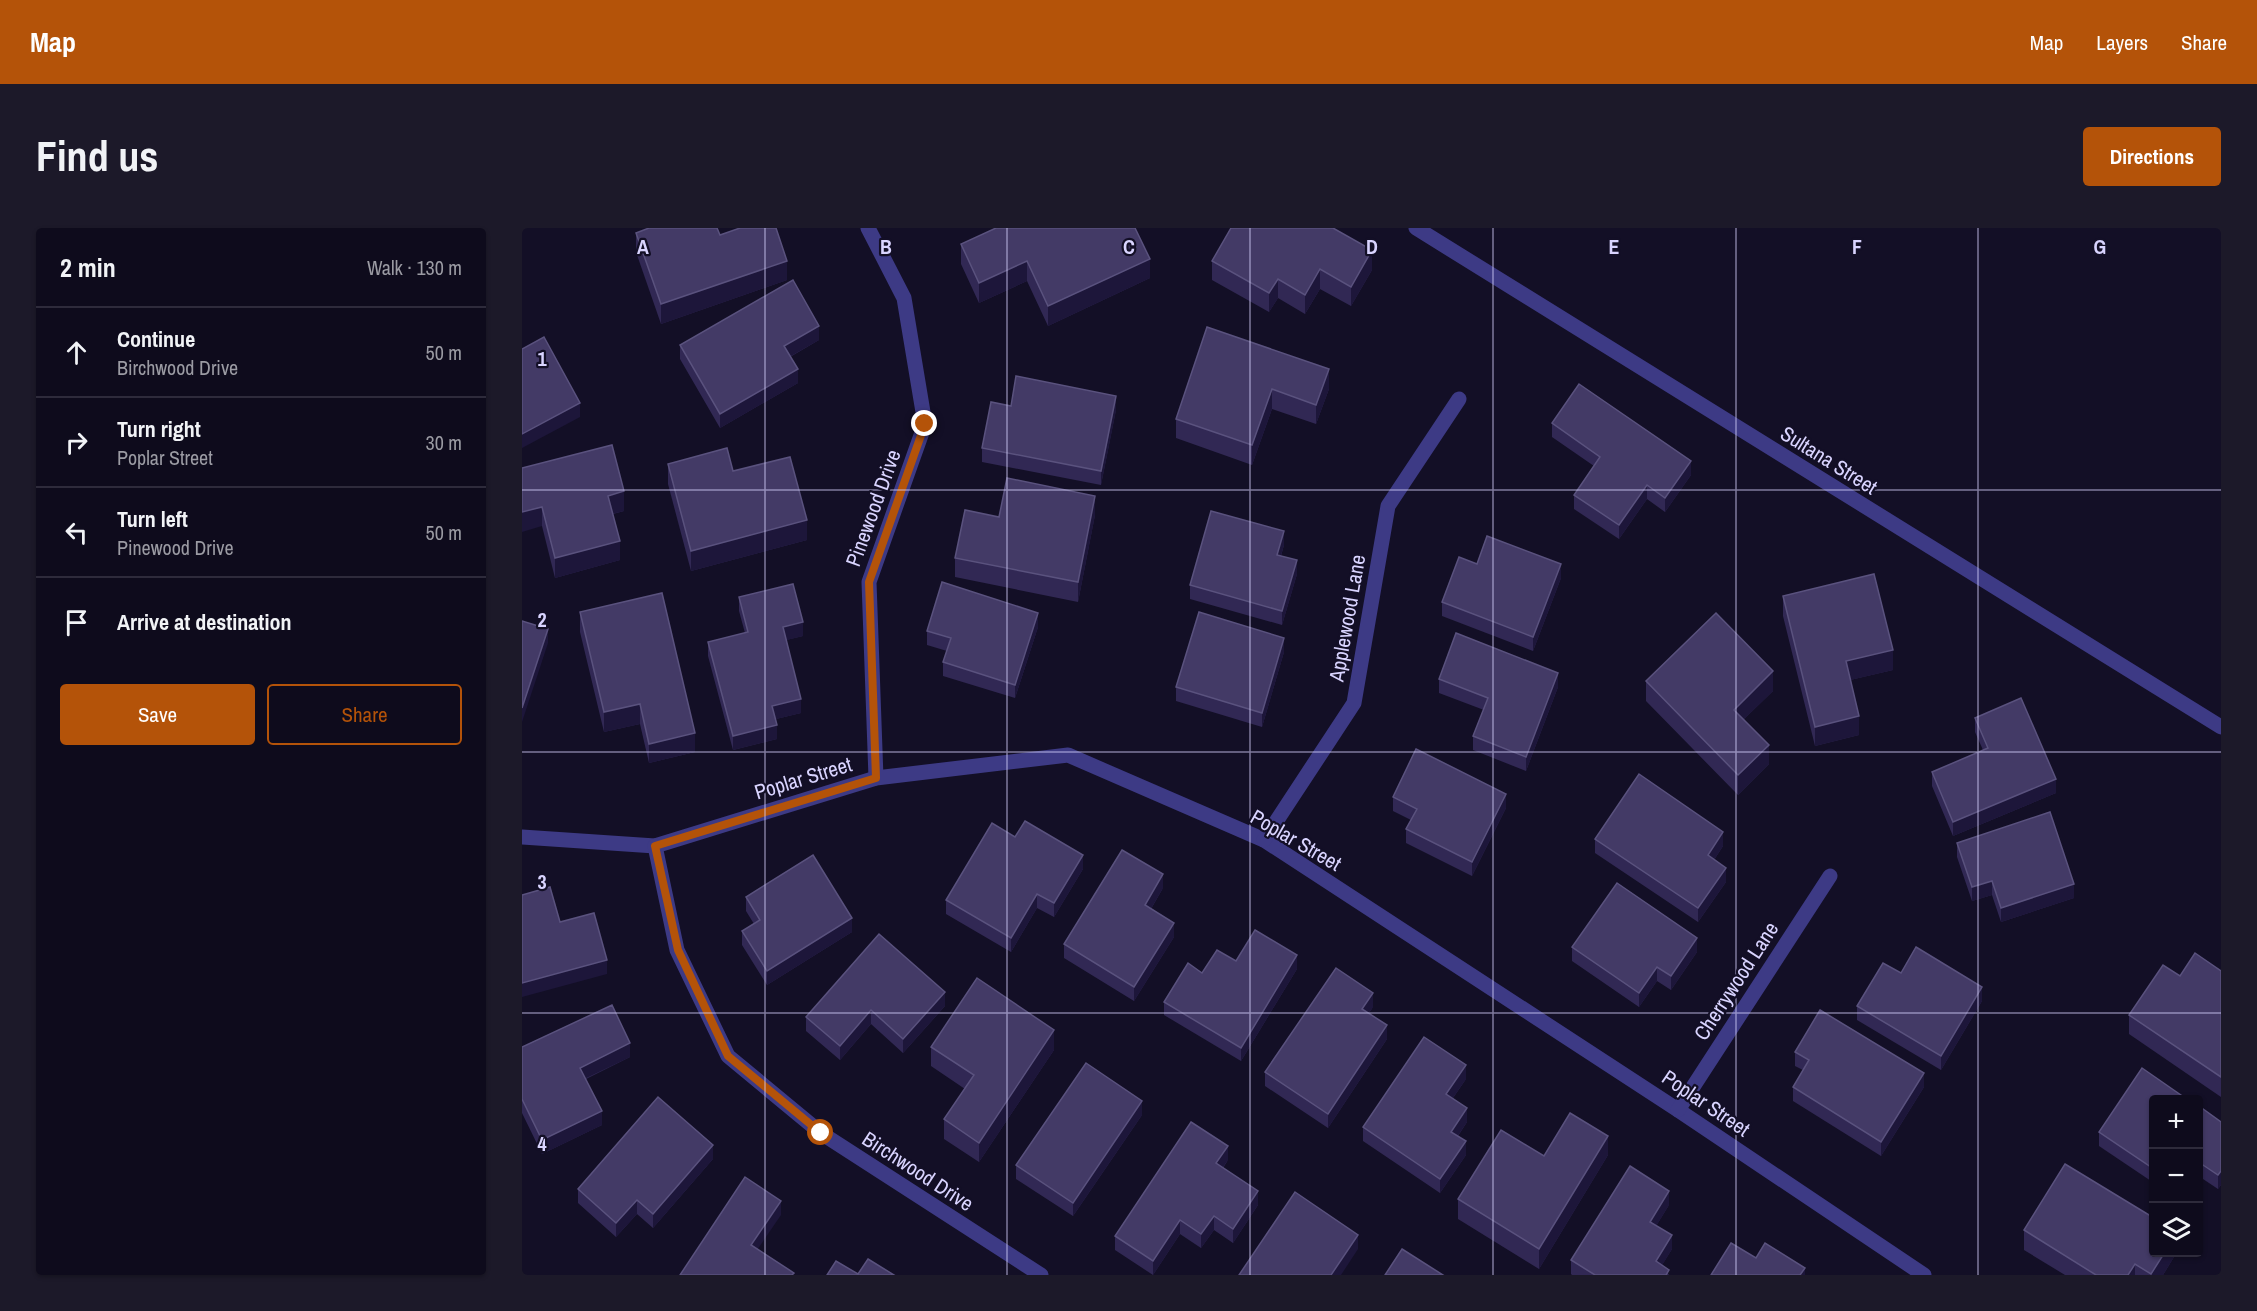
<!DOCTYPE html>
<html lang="en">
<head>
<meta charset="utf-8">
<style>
	body { margin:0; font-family:"Archivo Narrow",sans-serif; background:#1c1929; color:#f1f3f6 }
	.controls { position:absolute; right:18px; bottom:18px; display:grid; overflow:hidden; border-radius:6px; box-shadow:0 2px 4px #0004 }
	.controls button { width:54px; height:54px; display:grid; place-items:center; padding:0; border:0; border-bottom:2px solid #2e2b3b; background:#0e0b1c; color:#f1f3f6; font:30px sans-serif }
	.stop { position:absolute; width:18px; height:18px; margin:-14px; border:4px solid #b45309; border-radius:50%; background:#fff }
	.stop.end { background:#b45309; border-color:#fff; box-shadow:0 2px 6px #0008 }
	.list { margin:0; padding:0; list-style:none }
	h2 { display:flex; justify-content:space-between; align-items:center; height:78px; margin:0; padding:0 24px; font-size:26px }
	h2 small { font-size:20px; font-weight:400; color:#9b9ba3 }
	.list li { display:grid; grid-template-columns:39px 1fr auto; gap:18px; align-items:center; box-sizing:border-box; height:90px; padding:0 24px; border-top:2px solid #2e2b3b }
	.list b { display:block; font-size:22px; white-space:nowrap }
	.list p { margin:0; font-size:20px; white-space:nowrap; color:#9b9ba3 }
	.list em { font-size:20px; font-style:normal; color:#9b9ba3 }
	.actions { display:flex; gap:12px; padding:18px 24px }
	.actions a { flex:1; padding:14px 0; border:2px solid #b45309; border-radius:6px; text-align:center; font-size:21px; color:#b45309 }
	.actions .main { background:#b45309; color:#fff }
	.icon { flex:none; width:33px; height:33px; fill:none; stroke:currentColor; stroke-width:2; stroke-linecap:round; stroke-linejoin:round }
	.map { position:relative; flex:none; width:1699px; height:1047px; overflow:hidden; border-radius:6px }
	header { display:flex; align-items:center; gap:36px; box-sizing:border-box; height:84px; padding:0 30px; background:#b45309; color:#fff }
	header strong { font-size:28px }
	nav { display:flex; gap:33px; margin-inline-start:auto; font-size:21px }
	.intro { display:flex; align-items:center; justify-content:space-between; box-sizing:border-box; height:144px; padding:0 36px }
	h1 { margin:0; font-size:42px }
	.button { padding:15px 27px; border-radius:6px; background:#b45309; color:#fff; font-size:21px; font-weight:700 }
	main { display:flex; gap:36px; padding:0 36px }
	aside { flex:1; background:#0e0b1c; border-radius:6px; box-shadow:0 2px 4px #0004 }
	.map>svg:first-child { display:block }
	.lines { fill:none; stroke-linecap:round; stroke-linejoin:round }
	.minor { stroke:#3d3a85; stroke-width:15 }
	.wall { fill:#312854 }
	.shaded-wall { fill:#1d163a }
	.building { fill:#433a66; stroke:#5a527e; stroke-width:1.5 }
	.route { stroke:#b45309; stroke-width:8 }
	.grid { fill:none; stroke:#d9d4ff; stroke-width:1.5; stroke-opacity:0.55 }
	.labels { text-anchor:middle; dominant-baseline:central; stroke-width:4.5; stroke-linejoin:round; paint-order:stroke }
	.street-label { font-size:21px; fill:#d9d4ff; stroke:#130f26 }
	.grid-label { font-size:20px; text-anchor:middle; font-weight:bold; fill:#d9d4ff; stroke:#130f26; stroke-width:4.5; stroke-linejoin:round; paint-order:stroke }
</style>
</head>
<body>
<header>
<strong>Map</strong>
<nav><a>Map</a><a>Layers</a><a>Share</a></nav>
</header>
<div class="intro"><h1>Find us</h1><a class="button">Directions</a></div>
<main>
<aside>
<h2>2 min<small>Walk · 130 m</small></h2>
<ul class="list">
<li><svg class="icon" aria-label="ahead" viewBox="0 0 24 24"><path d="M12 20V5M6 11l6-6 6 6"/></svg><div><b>Continue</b><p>Birchwood Drive</p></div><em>50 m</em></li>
<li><svg class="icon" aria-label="right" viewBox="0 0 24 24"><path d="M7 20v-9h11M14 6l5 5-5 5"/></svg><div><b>Turn right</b><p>Poplar Street</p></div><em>30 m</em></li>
<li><svg class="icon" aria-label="left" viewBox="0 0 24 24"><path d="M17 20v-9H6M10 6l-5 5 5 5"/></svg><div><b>Turn left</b><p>Pinewood Drive</p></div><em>50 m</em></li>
<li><svg class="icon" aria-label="arrive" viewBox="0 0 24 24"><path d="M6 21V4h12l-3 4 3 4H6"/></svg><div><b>Arrive at destination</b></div></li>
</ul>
<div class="actions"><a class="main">Save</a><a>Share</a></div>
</aside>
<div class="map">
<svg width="1699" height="1047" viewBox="0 0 1699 1047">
	<rect width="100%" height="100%" fill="#130f26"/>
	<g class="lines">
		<g class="minor">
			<polyline points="346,0 382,70 403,196 347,354 354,550"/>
			<polyline points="894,0 1699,499"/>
			<polyline points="0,609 133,618 354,550 546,527 742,612 1156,882 1402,1047"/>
			<polyline points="742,612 832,475 866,278 937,171"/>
			<polyline points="133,618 155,722 206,828 299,905 519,1047"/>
			<polyline points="1156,882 1308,648"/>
		</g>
	</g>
	<g class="wall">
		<polygon points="114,5 198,7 265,52 139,96 114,24"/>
		<polygon points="439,16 628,50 526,98 505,53 457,75 439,36"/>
		<polygon points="690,33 850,42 829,78 798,61 783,86 756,70 747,84 690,52"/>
		<polygon points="685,99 807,161 794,196 750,181 730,237 654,210 654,191"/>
		<polygon points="297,112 268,129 276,155 198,200 158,131 158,117"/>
		<polygon points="489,178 594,182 579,257 460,234 460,220"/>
		<polygon points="1030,195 1169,247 1143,284 1125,271 1097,311 1052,281 1052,267 1072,238 1030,209"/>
		<polygon points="146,236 211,243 285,312 169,343 146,256"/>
		<polygon points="0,240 102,283 91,286 98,332 33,350 20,298"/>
		<polygon points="573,287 556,374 433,349 433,330 477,289"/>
		<polygon points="762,317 759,328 775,346 760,397 668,371 668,357"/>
		<polygon points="955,336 1039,350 1011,423 920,388 920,374"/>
		<polygon points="1261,368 1371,442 1328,452 1337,507 1293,518 1261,388"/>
		<polygon points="217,369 281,408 264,412 279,485 254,491 255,511 211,522 186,428 186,414 223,405 217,383"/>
		<polygon points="58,384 173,524 127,535 118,496 82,504 58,404"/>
		<polygon points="516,399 493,470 421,448 421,434 425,423 405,417 405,403"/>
		<polygon points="762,424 740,499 654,473 654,459"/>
		<polygon points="917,451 1036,459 1004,543 951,522 951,508 962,482 917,465"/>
		<polygon points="1124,453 1251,463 1222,491 1247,536 1216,567 1124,473"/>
		<polygon points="1453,490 1534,565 1431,608 1410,558 1410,544 1461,522 1453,504"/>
		<polygon points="871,569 984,580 950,648 884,615 884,601 889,592 871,583"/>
		<polygon points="493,609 561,641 532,689 515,680 489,724 424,686 424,672"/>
		<polygon points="1073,611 1201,618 1192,632 1204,654 1176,694 1073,625"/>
		<polygon points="1435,615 1552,670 1479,694 1470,667 1450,673 1435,629"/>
		<polygon points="641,660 629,681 652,709 612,773 542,730 542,716"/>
		<polygon points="224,669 330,704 245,757 220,717 220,703 232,696 224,683"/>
		<polygon points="1050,719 1175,724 1149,762 1135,753 1117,779 1050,733"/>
		<polygon points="714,733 775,741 719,833 642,787 642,774 680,745"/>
		<polygon points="1699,743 1699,869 1607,806 1607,787 1658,748"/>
		<polygon points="1379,745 1460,773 1419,842 1335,792 1335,778"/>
		<polygon points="423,764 423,778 381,825 349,796 318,832 284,803 284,789"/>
		<polygon points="851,779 847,785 865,811 806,900 743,858 743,844"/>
		<polygon points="0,819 108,829 64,851 80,897 20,926 0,885"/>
		<polygon points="409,819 532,822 457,934 422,911 422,891 443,861 409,838"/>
		<polygon points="1273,824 1402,859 1359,928 1271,873 1271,859 1281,842 1273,838"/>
		<polygon points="944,851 931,870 945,894 936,908 944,927 918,965 841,913 841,899"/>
		<polygon points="1632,872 1632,955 1577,918 1577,904"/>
		<polygon points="1677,878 1699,894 1699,957 1696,961 1681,951 1677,959"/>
		<polygon points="620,887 551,988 494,951 494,937"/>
		<polygon points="1086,927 1017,1041 936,991 936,971 1022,928"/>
		<polygon points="191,931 131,1000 115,986 94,1009 56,975 56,961"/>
		<polygon points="706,932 701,940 736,977 711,1015 692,1002 679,1020 658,1006 631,1047 593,1022 593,1008"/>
		<polygon points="1147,977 1134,998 1150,1021 1140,1037 1147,1047 1050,1047 1049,1046 1049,1032"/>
		<polygon points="1502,1002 1655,1024 1641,1047 1543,1047 1502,1022"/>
	</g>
	<g class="shaded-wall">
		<polygon points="850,22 850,42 829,78 829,59"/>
		<polygon points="628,31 628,50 526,98 526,78"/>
		<polygon points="265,33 265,52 139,96 139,76"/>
		<polygon points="505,33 505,53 457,75 457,55"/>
		<polygon points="798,41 798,61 783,86 783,67"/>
		<polygon points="756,51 756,70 747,84 747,65"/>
		<polygon points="297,98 297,112 262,132 262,118"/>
		<polygon points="276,141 276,155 198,200 198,186"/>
		<polygon points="807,141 807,161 794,196 794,177"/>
		<polygon points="750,161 750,181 730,237 730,217"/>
		<polygon points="594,168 594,182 579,257 579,243"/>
		<polygon points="58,175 58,189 0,220 0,206"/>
		<polygon points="1169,233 1169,247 1143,284 1143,270"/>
		<polygon points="1125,257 1125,271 1097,311 1097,297"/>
		<polygon points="102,263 102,283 86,287 86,268"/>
		<polygon points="573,268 573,287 556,374 556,354"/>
		<polygon points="20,279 20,298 0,304 0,284"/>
		<polygon points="285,292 285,312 169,343 169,323"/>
		<polygon points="762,303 762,317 755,341 755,327"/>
		<polygon points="98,313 98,332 33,350 33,330"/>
		<polygon points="775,332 775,346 760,397 760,383"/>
		<polygon points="1039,336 1039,350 1011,423 1011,409"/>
		<polygon points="516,385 516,399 493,470 493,457"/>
		<polygon points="281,394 281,408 261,413 261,399"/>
		<polygon points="26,401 26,415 0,494 0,480"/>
		<polygon points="762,410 762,424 740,499 740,485"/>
		<polygon points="1371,422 1371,442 1324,453 1324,433"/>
		<polygon points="1251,443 1251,463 1212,501 1212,482"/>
		<polygon points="1036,445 1036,459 1004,543 1004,529"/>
		<polygon points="279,471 279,485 250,492 250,478"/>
		<polygon points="118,476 118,496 82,504 82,484"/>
		<polygon points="1337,488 1337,507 1293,518 1293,499"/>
		<polygon points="255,497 255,511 211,522 211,508"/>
		<polygon points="173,505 173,524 127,535 127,516"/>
		<polygon points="1247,517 1247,536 1216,567 1216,547"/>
		<polygon points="1534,551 1534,565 1431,608 1431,594"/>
		<polygon points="984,566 984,580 950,648 950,634"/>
		<polygon points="1201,604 1201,618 1186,641 1186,627"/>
		<polygon points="561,627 561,641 532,689 532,675"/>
		<polygon points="1204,640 1204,654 1176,694 1176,680"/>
		<polygon points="641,646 641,660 623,691 623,677"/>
		<polygon points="1470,653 1470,667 1450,673 1450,659"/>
		<polygon points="1552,656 1552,670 1479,694 1479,680"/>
		<polygon points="515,666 515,680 489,724 489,710"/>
		<polygon points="330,690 330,704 245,757 245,743"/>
		<polygon points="652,695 652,709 612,773 612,759"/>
		<polygon points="1175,710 1175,724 1149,762 1149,748"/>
		<polygon points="775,727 775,741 719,833 719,820"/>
		<polygon points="85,732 85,746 0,769 0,755"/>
		<polygon points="1135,739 1135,753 1117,779 1117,765"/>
		<polygon points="1460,759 1460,773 1419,842 1419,828"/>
		<polygon points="423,764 423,778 381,825 381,811"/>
		<polygon points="851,765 851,779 840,795 840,781"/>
		<polygon points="349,782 349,796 318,832 318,818"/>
		<polygon points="865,797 865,811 806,900 806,886"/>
		<polygon points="532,802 532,822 457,934 457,915"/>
		<polygon points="108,815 108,829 58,853 58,840"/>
		<polygon points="944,837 944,851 924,880 924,866"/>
		<polygon points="1402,845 1402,859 1359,928 1359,914"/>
		<polygon points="620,873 620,887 551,988 551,975"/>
		<polygon points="945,880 945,894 929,918 929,904"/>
		<polygon points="80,883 80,897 20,926 20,912"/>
		<polygon points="1086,908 1086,927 1017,1041 1017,1021"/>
		<polygon points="944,913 944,927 918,965 918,951"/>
		<polygon points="191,917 191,931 131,1000 131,986"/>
		<polygon points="706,918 706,932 694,949 694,935"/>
		<polygon points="1681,937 1681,951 1677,959 1677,945"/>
		<polygon points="1699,943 1699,957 1696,961 1696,947"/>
		<polygon points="736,963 736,977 711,1015 711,1001"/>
		<polygon points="1147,963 1147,977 1128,1008 1128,994"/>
		<polygon points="115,972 115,986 94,1009 94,995"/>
		<polygon points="259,973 259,987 229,1031 229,1017"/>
		<polygon points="692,988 692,1002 679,1020 679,1006"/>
		<polygon points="658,992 658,1006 631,1047 631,1033"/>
		<polygon points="836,1007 836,1021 819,1047 809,1047"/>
		<polygon points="1150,1007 1150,1021 1134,1047 1134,1033"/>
		<polygon points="1643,1024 1655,1024 1641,1047 1629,1047"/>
		<polygon points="1613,1036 1613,1047 1606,1047"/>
		<polygon points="1283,1040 1283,1047 1278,1047"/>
	</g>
	<g class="building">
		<polygon points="127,0 195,0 198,7 218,0 254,0 265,33 139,76 114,5"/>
		<polygon points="474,0 613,0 628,31 526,78 505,33 457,55 439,16"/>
		<polygon points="709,0 811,0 850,22 829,59 798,41 783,67 756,51 747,65 690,33"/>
		<polygon points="271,52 297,98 262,118 276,141 198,186 158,117"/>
		<polygon points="685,99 807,141 794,177 750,161 730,217 654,191"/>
		<polygon points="22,109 58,175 0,206 0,121"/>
		<polygon points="494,148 594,168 579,243 460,220 469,174 489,178"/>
		<polygon points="1057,156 1169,233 1143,270 1125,257 1097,297 1052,267 1078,229 1030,195"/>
		<polygon points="90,217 102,263 86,268 98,313 33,330 20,279 0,284 0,240"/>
		<polygon points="205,220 211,243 268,229 285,292 169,323 146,236"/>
		<polygon points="485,250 573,268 556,354 433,330 443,282 477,289"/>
		<polygon points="689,283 762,303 755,327 775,332 760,383 668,357"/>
		<polygon points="965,308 1039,336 1011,409 920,374 937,329 955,336"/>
		<polygon points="1352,346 1371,422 1324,433 1337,488 1293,499 1261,368"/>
		<polygon points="420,354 516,385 493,457 421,434 429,410 405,403"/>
		<polygon points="271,356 281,394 261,399 279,471 250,478 255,497 211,508 186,414 226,404 217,369"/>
		<polygon points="140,365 173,505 127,516 118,476 82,484 58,384"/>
		<polygon points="677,384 762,410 740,485 654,459"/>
		<polygon points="1194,385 1251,443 1212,482 1247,517 1216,547 1124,453"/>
		<polygon points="0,393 26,401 0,480"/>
		<polygon points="934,405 1036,445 1004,529 951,508 966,470 917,451"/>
		<polygon points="1499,470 1534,551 1431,594 1410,544 1466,520 1453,490"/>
		<polygon points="894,521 984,566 950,634 884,601 895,581 871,569"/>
		<polygon points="1117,546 1201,604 1186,627 1204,640 1176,680 1073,611"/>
		<polygon points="1528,584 1552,656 1479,680 1470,653 1450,659 1435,615"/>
		<polygon points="503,593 561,627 532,675 515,666 489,710 424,672 470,595 493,609"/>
		<polygon points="600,622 641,646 623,677 652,695 612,759 542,716"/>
		<polygon points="291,627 330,690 245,743 220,703 238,692 224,669"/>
		<polygon points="1095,655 1175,710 1149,748 1135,739 1117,765 1050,719"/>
		<polygon points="28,659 38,694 72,685 85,732 0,755 0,667"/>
		<polygon points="733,702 775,727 719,820 642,774 666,735 680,745 695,722 714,733"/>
		<polygon points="357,706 423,764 381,811 349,782 318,818 284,789"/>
		<polygon points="1394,719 1460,759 1419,828 1335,778 1361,735 1379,745"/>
		<polygon points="1673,725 1699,743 1699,849 1607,787 1641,737 1658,748"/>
		<polygon points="814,740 851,765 840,781 865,797 806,886 743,844"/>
		<polygon points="455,750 532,802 457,915 422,891 452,847 409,819"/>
		<polygon points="90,777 108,815 58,840 80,883 20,912 0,871 0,819"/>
		<polygon points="1298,782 1402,845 1359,914 1271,859 1287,832 1273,824"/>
		<polygon points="902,809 944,837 924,866 945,880 929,904 944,913 918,951 841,899"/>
		<polygon points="564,835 620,873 551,975 494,937"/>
		<polygon points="1620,840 1666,872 1632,872 1632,941 1577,904"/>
		<polygon points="136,869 191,917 131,986 115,972 94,995 56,961"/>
		<polygon points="1677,878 1699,894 1699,943 1696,947 1681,937 1677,945"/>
		<polygon points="1048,885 1086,908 1017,1021 936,971 979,902 1022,928"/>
		<polygon points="669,894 706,918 694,935 736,963 711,1001 692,988 679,1006 658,992 631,1033 593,1008"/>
		<polygon points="1543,936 1632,990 1632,1024 1643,1024 1629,1046 1613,1036 1606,1047 1574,1047 1502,1002"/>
		<polygon points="1108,938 1147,963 1128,994 1150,1007 1134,1033 1147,1042 1144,1047 1073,1047 1049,1032"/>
		<polygon points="223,949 259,973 229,1017 272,1045 270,1047 158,1047"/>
		<polygon points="773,964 836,1007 809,1047 717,1047"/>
		<polygon points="1209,1015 1234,1030 1243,1015 1283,1040 1278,1047 1189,1047"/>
		<polygon points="880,1021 921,1047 863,1047"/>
		<polygon points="346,1031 372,1047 305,1047 314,1033 336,1046"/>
	</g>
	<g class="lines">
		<polyline class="route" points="299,905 206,828 156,722 133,618 354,550 347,354 403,196"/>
	</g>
	<path class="grid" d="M243 0V1047M485 0V1047M728 0V1047M971 0V1047M1214 0V1047M1456 0V1047M0 262H1699M0 524H1699M0 785H1699"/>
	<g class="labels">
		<g class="street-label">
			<text transform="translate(1307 232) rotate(32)">Sultana Street</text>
			<text transform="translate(351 280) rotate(-70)">Pinewood Drive</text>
			<text transform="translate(825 390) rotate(-80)">Applewood Lane</text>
			<text transform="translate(281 550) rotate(-17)">Poplar Street</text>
			<text transform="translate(774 612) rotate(30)">Poplar Street</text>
			<text transform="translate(1214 753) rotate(-57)">Cherrywood Lane</text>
			<text transform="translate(1184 875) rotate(34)">Poplar Street</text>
			<text transform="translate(396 943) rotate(33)">Birchwood Drive</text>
		</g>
	</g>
	<g class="grid-label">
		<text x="121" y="26">A</text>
		<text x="364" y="26">B</text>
		<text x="607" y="26">C</text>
		<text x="850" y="26">D</text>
		<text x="1092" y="26">E</text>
		<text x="1335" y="26">F</text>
		<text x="1578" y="26">G</text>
		<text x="20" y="138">1</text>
		<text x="20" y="399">2</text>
		<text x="20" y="661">3</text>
		<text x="20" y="923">4</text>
	</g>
</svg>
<div class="controls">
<button>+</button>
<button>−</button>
<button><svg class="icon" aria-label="layers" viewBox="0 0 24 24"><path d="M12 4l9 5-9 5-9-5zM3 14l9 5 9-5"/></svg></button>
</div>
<div class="stop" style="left:299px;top:905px"></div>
<div class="stop end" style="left:403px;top:196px"></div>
</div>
</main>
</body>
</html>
